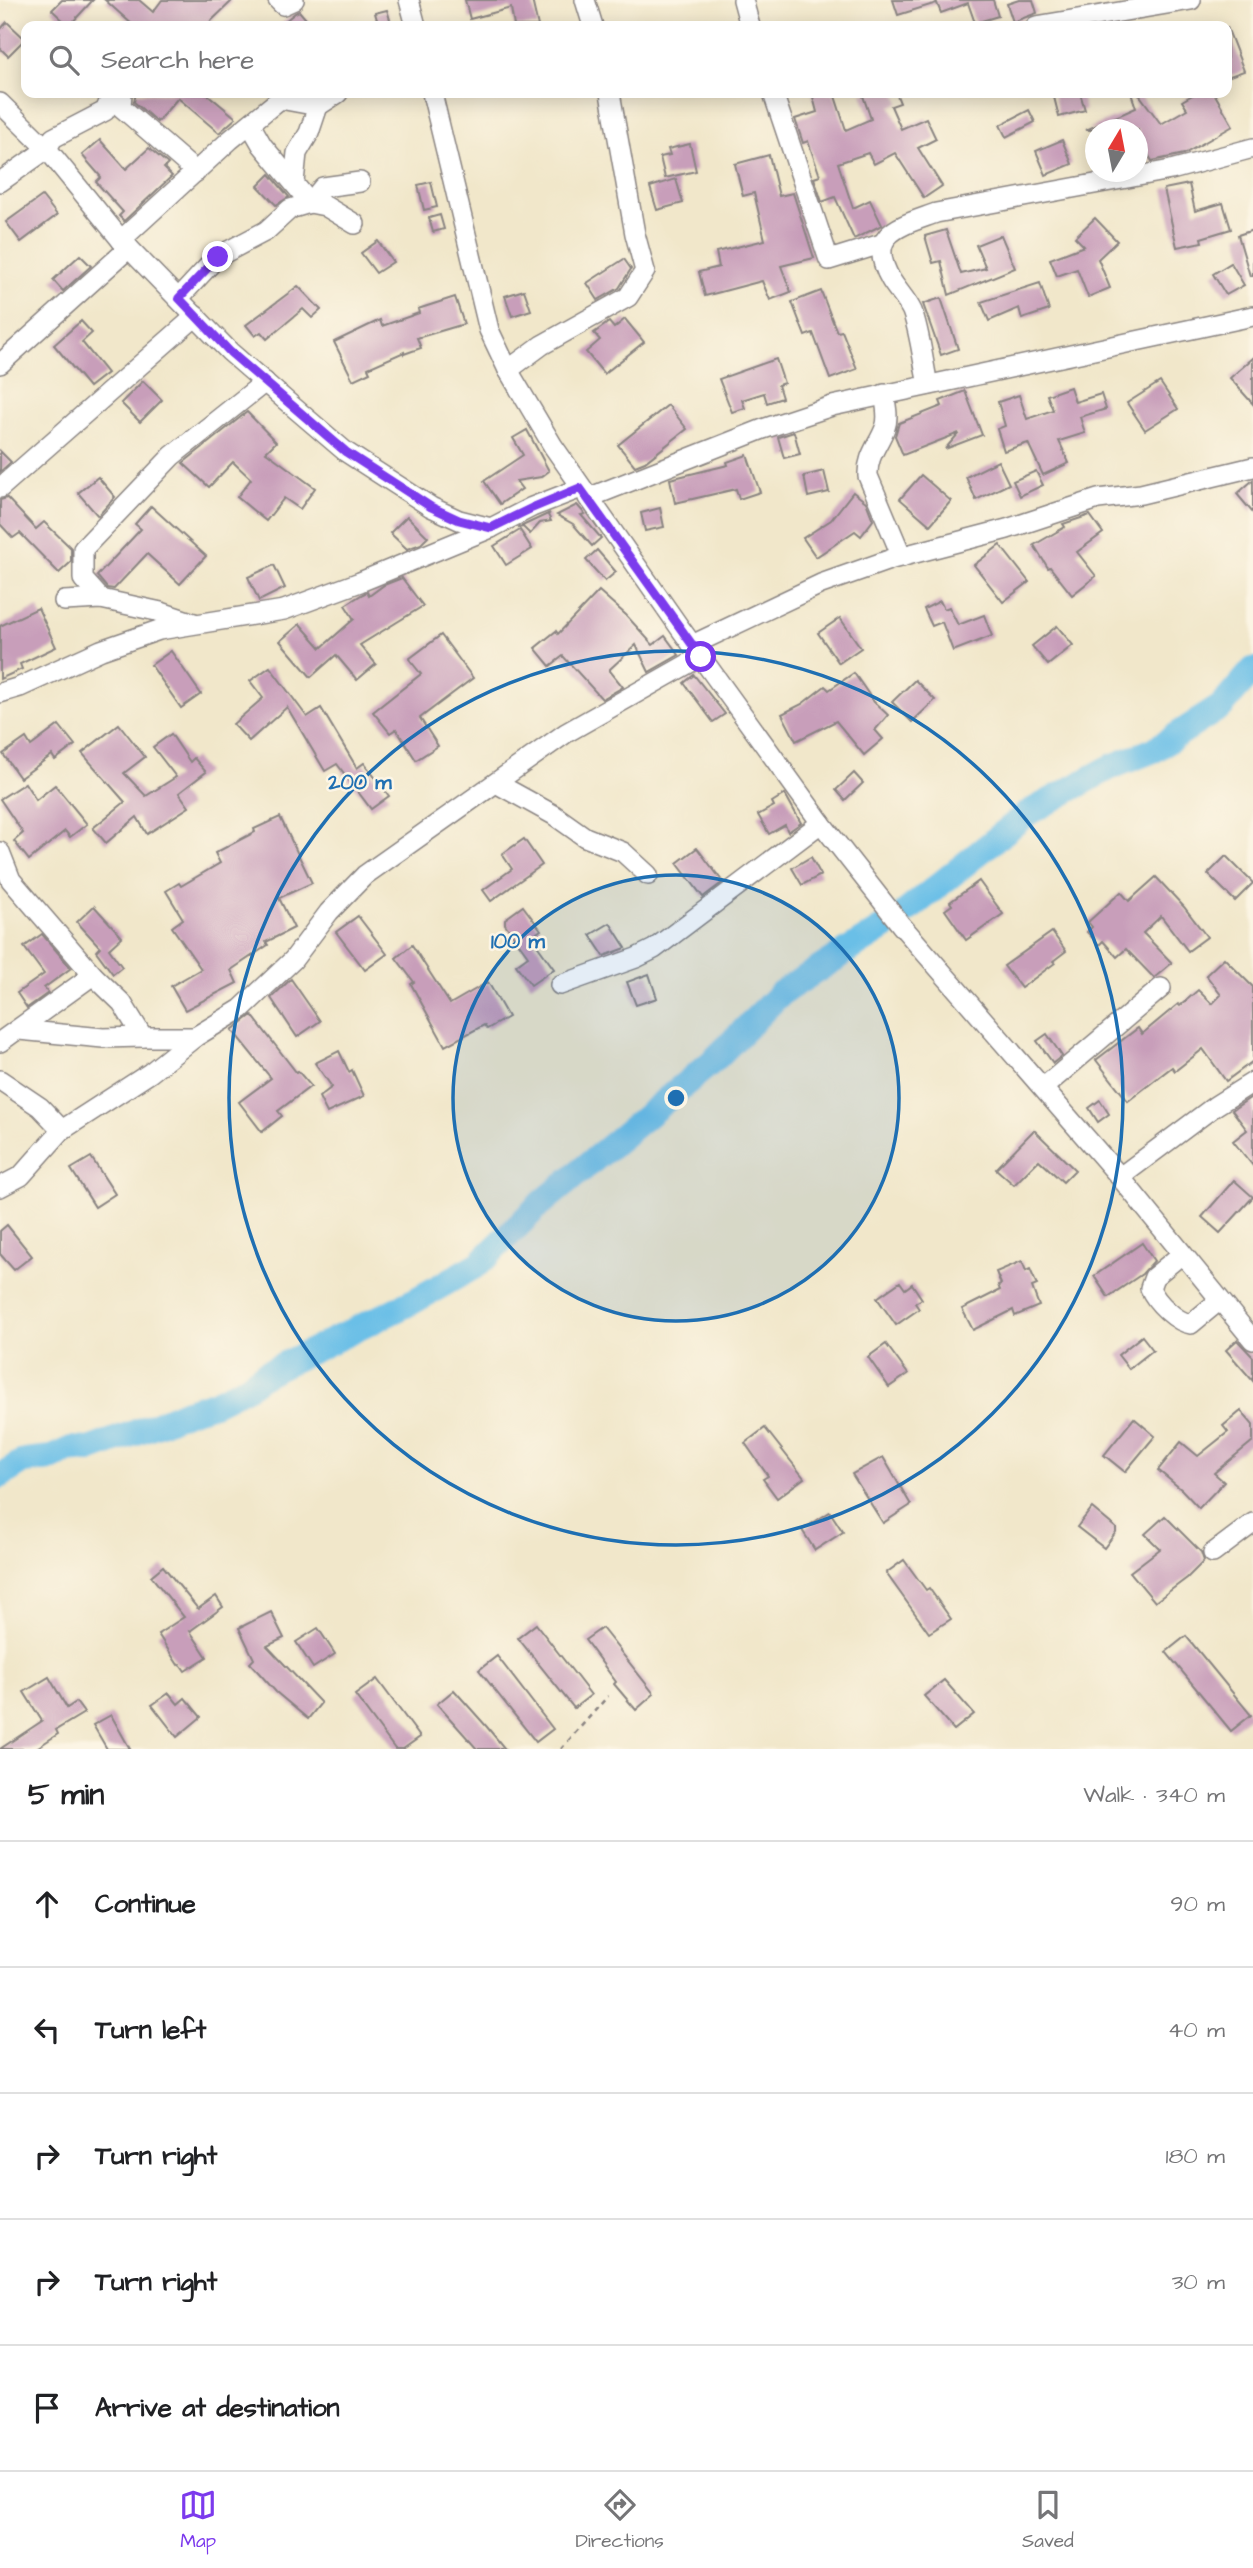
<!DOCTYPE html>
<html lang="en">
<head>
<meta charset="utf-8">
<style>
	body { margin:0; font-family:"Architects Daughter",sans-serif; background:#f6f6f6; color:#202124 }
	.compass { position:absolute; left:1085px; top:119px; width:63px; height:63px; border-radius:50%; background:#fff; box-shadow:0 4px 18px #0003; rotate:10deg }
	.stop { position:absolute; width:21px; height:21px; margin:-16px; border:5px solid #7c3aed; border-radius:50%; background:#fff }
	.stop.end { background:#7c3aed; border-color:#fff; box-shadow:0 2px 7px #0008 }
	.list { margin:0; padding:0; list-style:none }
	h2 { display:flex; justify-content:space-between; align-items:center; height:91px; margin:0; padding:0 28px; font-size:30px }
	h2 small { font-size:23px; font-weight:400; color:#757577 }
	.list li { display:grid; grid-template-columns:46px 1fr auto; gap:21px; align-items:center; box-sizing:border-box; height:126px; padding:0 28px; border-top:2px solid #e0e0e0 }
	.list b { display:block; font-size:26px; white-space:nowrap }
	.list em { font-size:23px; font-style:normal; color:#757577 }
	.icon { flex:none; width:38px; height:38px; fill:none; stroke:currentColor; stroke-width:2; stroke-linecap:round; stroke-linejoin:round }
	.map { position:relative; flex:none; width:1253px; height:1749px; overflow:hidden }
	.search { position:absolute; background:#fff; box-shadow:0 4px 18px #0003; left:21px; right:21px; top:21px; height:77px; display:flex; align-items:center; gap:18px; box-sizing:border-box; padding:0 24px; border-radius:14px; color:#757577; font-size:26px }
	.sheet { height:721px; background:#fff }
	nav { display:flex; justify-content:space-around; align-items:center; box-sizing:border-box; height:98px; border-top:2px solid #e0e0e0; background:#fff; font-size:19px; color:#757577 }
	nav a { display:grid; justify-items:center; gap:4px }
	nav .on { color:#7c3aed }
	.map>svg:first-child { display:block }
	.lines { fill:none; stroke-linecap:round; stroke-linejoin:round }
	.river { stroke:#6bbfe7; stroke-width:26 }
	.building { fill:#c89eba }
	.minor-casing { stroke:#8a8482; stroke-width:22 }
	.path { stroke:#8a8482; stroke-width:2.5; stroke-dasharray:5 5; stroke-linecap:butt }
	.minor { stroke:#fff; stroke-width:19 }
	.route { stroke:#7c3aed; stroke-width:9 }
	.ring { fill:none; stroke:#1f6fb2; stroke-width:3.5 }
	.centre { fill:#1f6fb2; stroke:#fcf5e5; stroke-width:3.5 }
	.ring-label { font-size:21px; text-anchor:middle; font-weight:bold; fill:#1f6fb2; stroke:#fcf5e5; stroke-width:5; stroke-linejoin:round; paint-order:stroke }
</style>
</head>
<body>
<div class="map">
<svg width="1253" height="1749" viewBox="0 0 1253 1749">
	<rect width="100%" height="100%" fill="#fcf5e5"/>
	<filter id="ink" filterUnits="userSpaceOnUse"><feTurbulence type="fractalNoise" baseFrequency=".0143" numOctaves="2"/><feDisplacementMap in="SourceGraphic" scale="14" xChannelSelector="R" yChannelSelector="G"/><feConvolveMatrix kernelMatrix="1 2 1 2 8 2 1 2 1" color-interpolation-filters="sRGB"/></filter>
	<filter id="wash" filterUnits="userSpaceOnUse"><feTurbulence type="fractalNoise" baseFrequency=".00686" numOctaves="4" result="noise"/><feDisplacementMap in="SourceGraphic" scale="28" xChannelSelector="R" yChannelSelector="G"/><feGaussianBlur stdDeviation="1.57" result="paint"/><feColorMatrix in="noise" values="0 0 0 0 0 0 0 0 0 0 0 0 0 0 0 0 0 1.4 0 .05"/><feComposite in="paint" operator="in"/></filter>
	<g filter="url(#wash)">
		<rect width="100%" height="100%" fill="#f1e7ca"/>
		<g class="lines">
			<g class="river">
				<polyline points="907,911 1028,813 1111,767 1154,750 1222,706 1253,670"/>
				<polyline points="0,1476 24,1461 51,1458 71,1449 89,1450 155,1425 187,1411 214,1403 248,1386 264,1374 414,1301 479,1264 537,1207 714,1060 781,993 885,927"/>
			</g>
		</g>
		<g id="blocks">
			<g class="building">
				<polygon points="62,0 93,0 69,26 52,10"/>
				<polygon points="105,0 139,0 153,12 162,0 233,0 206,26 134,26"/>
				<polygon points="465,0 532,0 538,26 514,26 511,8 470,19"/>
				<polygon points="893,0 993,0 998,16 975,23 968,3 941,13 936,1 937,3 898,15"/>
				<polygon points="1019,0 1033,0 1037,13 1013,22 1007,4"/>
				<polygon points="387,10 392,26 379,26 375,13"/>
				<polygon points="299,11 312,26 279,26 295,13"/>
				<polygon points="7,22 25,39 8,56 0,48 0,30"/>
				<polygon points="1227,27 1244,71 1227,77"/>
				<polygon points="136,93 206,93 236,118 219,133 178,98 157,122 134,102"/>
				<polygon points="812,93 834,93 846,130 871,119 862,93 896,93 900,103 891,106 901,129 926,118 936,139 918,148 942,186 924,198 895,153 874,164 868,153 838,163 853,208 870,200 882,225 854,239 835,197 822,202 814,178 820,176 808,141 803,143 795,119 817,112"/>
				<polygon points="1053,93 1080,93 1085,110 1059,117"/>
				<polygon points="1131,93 1138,93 1161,124 1187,109 1182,101 1196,93 1214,93 1233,126 1184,154 1152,161 1138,138 1138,130 1086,130 1136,108"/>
				<polygon points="1029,110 1035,122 1006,137 1000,125"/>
				<polygon points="100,140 126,169 149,148 168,164 164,168 172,176 124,221 119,216 123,212 96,182 101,177 82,155"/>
				<polygon points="1062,140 1072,164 1046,175 1036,151"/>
				<polygon points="690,144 696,171 665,178 660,157 670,155 668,149"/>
				<polygon points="769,155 779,196 793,193 814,258 781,266 791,292 770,300 762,281 705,296 699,272 719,267 716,252 765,240 754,193 743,196 735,164"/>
				<polygon points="270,174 289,197 276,205 258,186"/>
				<polygon points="676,179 683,203 657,210 650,187"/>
				<polygon points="431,182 437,207 424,210 418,185"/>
				<polygon points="1189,184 1195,211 1223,203 1231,229 1201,238 1202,242 1177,247 1164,189"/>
				<polygon points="42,196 57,215 21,242 6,222"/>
				<polygon points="440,215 444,229 433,232 429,218"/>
				<polygon points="1095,218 1117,241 1098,259 1110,288 1088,297 1077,269 1057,276 1050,259 1084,246 1075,237"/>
				<polygon points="946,230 961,274 986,268 976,245 1001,235 1015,268 949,295 941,261 933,263 925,236"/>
				<polygon points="1253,230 1253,276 1250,276 1238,235"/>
				<polygon points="378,241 393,262 376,273 361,253"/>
				<polygon points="80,255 91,266 63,291 53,280"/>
				<polygon points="624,259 631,269 619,288 598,300 587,283"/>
				<polygon points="1231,263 1244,285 1226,295 1213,274"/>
				<polygon points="1040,283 1049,310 1022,319 1019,308 989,321 981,302"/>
				<polygon points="298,286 321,310 312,318 303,309 267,339 261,332 255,336 246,325"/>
				<polygon points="524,290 531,310 512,316 505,296"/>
				<polygon points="821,291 837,332 842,331 857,369 830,379 813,333 805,336 792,302"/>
				<polygon points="455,297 464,324 417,338 421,348 404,354 404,352 368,368 370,372 353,380 334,342 380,320 382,326 419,313 418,309"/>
				<polygon points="941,298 958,349 941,355 923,304"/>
				<polygon points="625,319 644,342 604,374 586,352 600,340 594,333 609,322 614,328"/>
				<polygon points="81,321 92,333 82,342 107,373 89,387 54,345"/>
				<polygon points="1253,358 1253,404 1230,378"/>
				<polygon points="776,359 784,383 778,385 782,398 767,403 764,393 742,400 745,408 732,412 719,379"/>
				<polygon points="143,381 162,400 140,422 121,403"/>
				<polygon points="1160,382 1178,409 1145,430 1127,403"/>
				<polygon points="1070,387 1075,402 1101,394 1106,409 1080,417 1085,433 1059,441 1069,463 1043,475 1028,443 1004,451 997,429 1005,426 998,402 1019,395 1027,419 1053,410 1047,395"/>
				<polygon points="965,391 982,435 945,449 959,433 903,455 895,436 899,423 942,406 940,401"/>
				<polygon points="668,405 687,429 645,462 635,466 618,445"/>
				<polygon points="247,412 276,442 266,452 315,488 300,509 284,498 266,521 237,497 251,479 233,462 209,487 183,463"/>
				<polygon points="527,430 549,471 541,477 516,481 522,489 500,504 484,481 523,455 513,438"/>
				<polygon points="794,432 800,454 784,458 778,437"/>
				<polygon points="0,451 11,462 0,472"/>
				<polygon points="747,455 760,492 739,499 736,489 675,503 670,479 728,465 727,462"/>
				<polygon points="998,461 1009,484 976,500 966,477"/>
				<polygon points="824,471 829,492 808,497 804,476"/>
				<polygon points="1036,471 1043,485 1020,496 1013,481"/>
				<polygon points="921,475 951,501 930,525 900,499"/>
				<polygon points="98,477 115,497 98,516 78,493"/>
				<polygon points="1253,480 1253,513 1237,494"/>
				<polygon points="853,492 866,502 873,520 861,536 855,531 816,557 803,538 831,520"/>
				<polygon points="7,498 36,529 44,522 71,548 71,562 59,573 20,533 13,538 0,524 0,500"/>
				<polygon points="577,505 585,514 581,515 601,538 592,546 573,524 557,515"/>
				<polygon points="151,506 206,556 180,584 147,554 114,589 107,588 97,576 141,529 135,524"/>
				<polygon points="660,508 664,527 645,531 641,513"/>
				<polygon points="550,513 548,515 551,521 540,523 530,534 523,527 518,528"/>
				<polygon points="1090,515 1103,533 1077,552 1096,576 1072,595 1050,567 1048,568 1034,545 1065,527 1063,524"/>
				<polygon points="407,516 428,537 421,544 407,549 390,533"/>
				<polygon points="520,530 532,549 506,565 494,546"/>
				<polygon points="1000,545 1029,582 1003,602 974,565"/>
				<polygon points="597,550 616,572 605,581 586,560"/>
				<polygon points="274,565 285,588 259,601 248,577"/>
				<polygon points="402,578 423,606 360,645 376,664 357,680 336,655 311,677 280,641 300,624 321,648 354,619 345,605 363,594 367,592 369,596 384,585"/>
				<polygon points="599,591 626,615 653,645 665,636 679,655 649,672 636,645 610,669 610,671 623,687 602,699 563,656 550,666 535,648 556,631 558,634"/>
				<polygon points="940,601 944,609 949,607 958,625 984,615 992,636 953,651 942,622 932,626 924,609"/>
				<polygon points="38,608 56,647 20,664 22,669 0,679 0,626"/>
				<polygon points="840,618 861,648 839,663 818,633"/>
				<polygon points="1057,626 1073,645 1048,665 1032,646"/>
				<polygon points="441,635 473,678 420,718 438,746 416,760 396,729 390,733 373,712 421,674 409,659"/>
				<polygon points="171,651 201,694 181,708 151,665"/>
				<polygon points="270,667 307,717 321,708 357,768 364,763 389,796 371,809 337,764 325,771 287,707 249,741 233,724 263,698 250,681"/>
				<polygon points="854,673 874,702 888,715 875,730 883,739 864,755 836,721 796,741 782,714 802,704 825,686 829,690"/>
				<polygon points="694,675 725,714 713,722 684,683"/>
				<polygon points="915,680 935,700 912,722 892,702"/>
				<polygon points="119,724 145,757 124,773 146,796 176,777 153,747 171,734 190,762 194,758 206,772 179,793 189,807 147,834 137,817 106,843 93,828 125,802 82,753"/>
				<polygon points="59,725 75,745 55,760 52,755 20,778 3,754 26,738 31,746"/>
				<polygon points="854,773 863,783 845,800 836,790"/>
				<polygon points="25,783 36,800 55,785 87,824 70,837 65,831 29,860 14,841 23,833 0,799"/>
				<polygon points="785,794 801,823 788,832 785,825 769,834 758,815 774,806 772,802"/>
				<polygon points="280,817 312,883 279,898 294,928 266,942 268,945 231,970 237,983 185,1010 171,986 201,969 172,927 183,919 166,891 179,883 181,886 220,863 215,853 255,832 254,829"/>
				<polygon points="524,839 542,865 491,901 483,890 512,869 502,854"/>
				<polygon points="697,848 723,882 703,897 677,863"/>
				<polygon points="1226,856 1253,883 1235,901 1208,874"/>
				<polygon points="811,857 821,875 802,885 792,868"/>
				<polygon points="1156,877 1184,907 1207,937 1188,951 1161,916 1143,933 1172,963 1154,978 1126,949 1117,957 1103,941 1099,945 1087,932 1092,927 1088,922 1121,892 1129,901"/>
				<polygon points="979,881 1003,914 966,940 945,910 952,905 950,902"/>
				<polygon points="94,906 122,937 109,949 122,967 113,974 96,951 100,947 77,922"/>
				<polygon points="523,906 541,930 531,937 554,969 531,985 516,965 528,956 505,924 505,919"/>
				<polygon points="358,916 387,954 365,970 336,932"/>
				<polygon points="610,923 626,948 604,956 590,935"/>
				<polygon points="1052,932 1066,951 1053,961 1055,963 1021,988 1004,966"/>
				<polygon points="42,934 71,968 44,988 48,993 27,1008 17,993 44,974 24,947"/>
				<polygon points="412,945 450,1004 488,982 508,1017 487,1029 484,1025 445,1046 411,984 414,982 396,958"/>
				<polygon points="1224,958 1253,987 1253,1061 1226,1081 1203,1049 1175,1071 1172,1067 1128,1101 1096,1060 1138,1028 1142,1034 1178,1004 1180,1006 1198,990 1212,1004 1221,995 1206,975"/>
				<polygon points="649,974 657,998 636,1005 627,982"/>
				<polygon points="291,979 320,1021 297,1037 271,998"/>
				<polygon points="252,1015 296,1072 298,1071 311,1086 278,1111 282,1116 262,1132 239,1102 271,1078 232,1030"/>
				<polygon points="1047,1034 1062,1056 1053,1063 1037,1041"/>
				<polygon points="339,1051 349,1072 352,1070 364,1096 327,1113 319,1097 332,1087 315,1063"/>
				<polygon points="1253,1096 1253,1166 1233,1141 1247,1130 1232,1110"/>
				<polygon points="1100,1100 1109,1114 1098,1122 1089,1108"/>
				<polygon points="1034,1130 1075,1170 1063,1182 1039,1160 1014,1185 996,1169"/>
				<polygon points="91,1157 115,1194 95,1207 71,1169"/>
				<polygon points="1234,1180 1253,1197 1220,1233 1202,1217"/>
				<polygon points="7,1225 32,1256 14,1270 0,1254 0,1231"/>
				<polygon points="1142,1243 1154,1261 1142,1274 1108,1297 1094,1276"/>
				<polygon points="1022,1261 1026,1271 1030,1269 1037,1285 1032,1287 1039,1306 1015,1316 1013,1310 973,1330 962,1309 1000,1290 998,1285 1001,1284 996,1272"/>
				<polygon points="900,1282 905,1289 912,1284 922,1299 915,1303 919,1309 896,1325 877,1298"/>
				<polygon points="1142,1336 1153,1350 1129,1369 1118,1355"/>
				<polygon points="1237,1340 1253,1357 1253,1381 1226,1350"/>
				<polygon points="886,1344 908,1374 889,1387 868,1357"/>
				<polygon points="1241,1411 1253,1425 1253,1441 1214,1473 1224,1482 1199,1508 1182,1490 1158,1470 1181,1442 1198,1456 1228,1432 1223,1426"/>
				<polygon points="1134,1418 1155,1436 1125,1472 1104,1455"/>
				<polygon points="765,1428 804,1478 777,1498 763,1479 768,1476 745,1443"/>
				<polygon points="883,1457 911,1505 883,1523 852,1474"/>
				<polygon points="1092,1508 1116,1528 1116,1532 1104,1548 1077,1527"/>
				<polygon points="830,1512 843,1532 815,1550 802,1530"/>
				<polygon points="1165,1516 1201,1552 1204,1561 1187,1578 1155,1602 1130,1572 1160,1549 1145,1534"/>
				<polygon points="904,1560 926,1590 929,1588 951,1619 929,1633 886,1573"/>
				<polygon points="163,1566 198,1609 216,1596 223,1607 190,1631 207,1657 185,1671 180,1664 178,1665 158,1634 184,1617 151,1576"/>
				<polygon points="271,1612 284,1638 267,1646 321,1703 308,1719 276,1692 250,1663 254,1659 239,1628"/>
				<polygon points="536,1624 591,1695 574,1708 518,1638"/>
				<polygon points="318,1628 335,1654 313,1668 296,1642"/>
				<polygon points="602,1628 654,1694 636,1710 614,1684 616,1682 585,1640"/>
				<polygon points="1186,1636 1251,1715 1231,1731 1166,1652"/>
				<polygon points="497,1656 553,1729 536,1742 479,1670"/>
				<polygon points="49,1677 67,1708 76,1702 84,1713 56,1730 58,1734 35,1749 0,1749 42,1721 24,1692"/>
				<polygon points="377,1679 420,1737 403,1749 395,1749 355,1695"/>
				<polygon points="944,1680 974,1714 954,1730 924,1696"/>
				<polygon points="454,1690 487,1727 505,1749 477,1749 437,1704"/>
				<polygon points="169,1693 178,1704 185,1698 201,1717 177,1737 152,1705"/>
				<polygon points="111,1715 130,1749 107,1749 93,1725"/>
			</g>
		</g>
	</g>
	<g filter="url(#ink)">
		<use href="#blocks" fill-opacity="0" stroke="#8a8482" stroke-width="2"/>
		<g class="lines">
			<g class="minor-casing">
				<g id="minor">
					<polyline points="278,0 283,5 294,0"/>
					<polyline points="409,0 416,26"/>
					<polyline points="585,0 593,26"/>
					<polyline points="743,0 750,26"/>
					<polyline points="1036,26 1191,0"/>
					<polyline points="122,93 121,107 196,172"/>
					<polyline points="432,93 489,330 508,370 553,446 680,628 821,823 901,925 1120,1177 1253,1340"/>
					<polyline points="773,93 829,260 881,244"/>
					<polyline points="0,103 47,149 121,240 230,352 291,405 346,452 431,507 459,520 491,528"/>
					<polyline points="0,182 47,149 53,138 105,111 110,100 107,93"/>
					<polyline points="294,182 297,153 309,133 318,106"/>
					<polyline points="355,224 325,206 310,203 323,187 360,182"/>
					<polyline points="121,240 230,140 280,99 318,106 338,93"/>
					<polyline points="179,298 217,257 266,231 290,209 310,203 262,145 250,124"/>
					<polyline points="0,364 129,248"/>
					<polyline points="508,370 542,345 628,297 645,271 635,234 610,93"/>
					<path d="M928 385C923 362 920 332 912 311 907 300 897 290 891 280 864 233 901 226 936 213L1171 170 1253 148"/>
					<path d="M884 394C886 405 889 418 885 428 878 446 867 456 868 476L902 557"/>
					<polyline points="0,488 196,316"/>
					<polyline points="588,498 763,429 832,406 1253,316"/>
					<polyline points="101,599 83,579 83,549 172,456 265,382"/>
					<polyline points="64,601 101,599 161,612 194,623"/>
					<polyline points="692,645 821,584 892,559 1007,529 1098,499 1141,494 1253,467"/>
					<polyline points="0,693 20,687 101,650 159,630 284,610 360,582 491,528 532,507 581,488"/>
					<polyline points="496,783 554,815 585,837 623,852 648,875"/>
					<polyline points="0,852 11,880 93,975 122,1003 143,1037 195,1037"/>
					<polyline points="560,985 636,958 654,949 821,823"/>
					<polyline points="19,1030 103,1038 143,1037"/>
					<polyline points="0,1042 93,975"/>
					<polyline points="0,1080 40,1107 62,1130"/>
					<polyline points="1044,1087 1161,988"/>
					<polyline points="1120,1177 1215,1106 1253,1082"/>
					<polyline points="0,1187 21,1176 62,1130 150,1073 195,1037 241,1009 293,960 329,912 365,875 566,733 700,657"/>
					<path d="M1182 1254 1154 1277 1150 1288C1156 1302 1176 1322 1191 1324L1220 1300"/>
					<polyline points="1213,1553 1253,1523"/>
				</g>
			</g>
			<polyline class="path" points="561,1749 608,1696"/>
			<use href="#minor" class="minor"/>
		</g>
	</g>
	<g class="lines" filter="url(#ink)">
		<polyline class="route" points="218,257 179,298 230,352 346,452 431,507 459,520 491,528 532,508 580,488 701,657"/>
	</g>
	<circle cx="676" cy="1098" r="223" fill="#1f6fb2" fill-opacity=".12"/>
	<g class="ring">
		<circle cx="676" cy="1098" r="223"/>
		<circle cx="676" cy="1098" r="447"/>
	</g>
	<circle cx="676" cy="1098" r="10" class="centre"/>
	<g class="ring-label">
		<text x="360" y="789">200 m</text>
		<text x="518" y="948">100 m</text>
	</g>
</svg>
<svg class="compass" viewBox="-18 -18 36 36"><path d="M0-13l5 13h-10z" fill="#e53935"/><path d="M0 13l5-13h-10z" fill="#757577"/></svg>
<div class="stop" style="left:701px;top:657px"></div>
<div class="stop end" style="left:218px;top:257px"></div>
<div class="search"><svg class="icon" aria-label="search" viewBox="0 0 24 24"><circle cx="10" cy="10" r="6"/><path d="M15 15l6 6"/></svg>Search here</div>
</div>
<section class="sheet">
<h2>5 min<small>Walk · 340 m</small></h2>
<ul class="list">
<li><svg class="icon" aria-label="ahead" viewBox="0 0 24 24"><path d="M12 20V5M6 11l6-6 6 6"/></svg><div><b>Continue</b></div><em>90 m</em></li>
<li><svg class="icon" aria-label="left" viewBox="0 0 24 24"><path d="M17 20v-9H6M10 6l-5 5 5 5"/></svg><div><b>Turn left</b></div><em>40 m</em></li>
<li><svg class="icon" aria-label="right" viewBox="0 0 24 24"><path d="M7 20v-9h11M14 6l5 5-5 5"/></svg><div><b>Turn right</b></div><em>180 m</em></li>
<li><svg class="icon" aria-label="right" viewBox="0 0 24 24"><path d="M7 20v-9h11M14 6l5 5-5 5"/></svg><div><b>Turn right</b></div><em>30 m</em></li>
<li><svg class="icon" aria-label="arrive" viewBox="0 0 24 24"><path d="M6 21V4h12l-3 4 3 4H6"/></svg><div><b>Arrive at destination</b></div></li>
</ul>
</section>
<nav>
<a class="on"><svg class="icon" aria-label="map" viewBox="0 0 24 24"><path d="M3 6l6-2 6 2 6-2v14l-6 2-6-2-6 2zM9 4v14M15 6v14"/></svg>Map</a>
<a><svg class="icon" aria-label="directions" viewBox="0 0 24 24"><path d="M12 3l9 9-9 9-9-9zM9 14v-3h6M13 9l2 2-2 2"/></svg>Directions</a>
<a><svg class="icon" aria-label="saved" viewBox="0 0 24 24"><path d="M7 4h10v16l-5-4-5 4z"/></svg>Saved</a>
</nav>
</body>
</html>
